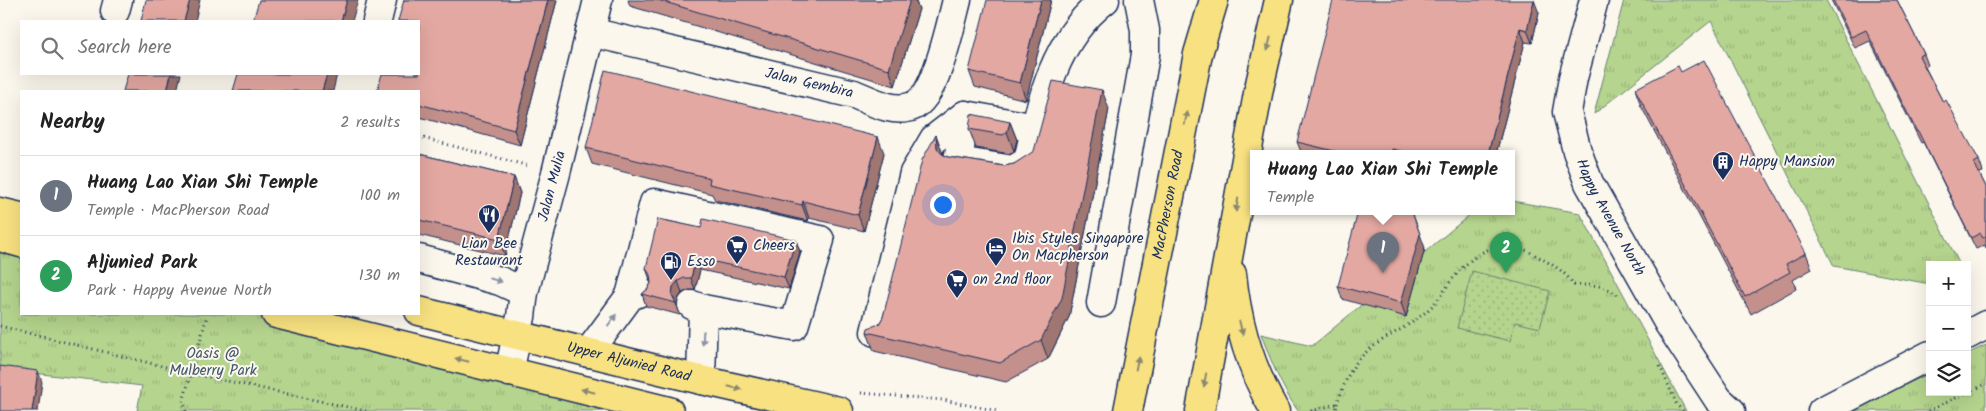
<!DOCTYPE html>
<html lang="en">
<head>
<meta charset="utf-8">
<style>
	body { margin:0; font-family:Kalam,sans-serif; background:#f2f2f2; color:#222 }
	.controls { position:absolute; right:15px; bottom:15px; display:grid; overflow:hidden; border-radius:0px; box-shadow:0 5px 20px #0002 }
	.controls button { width:45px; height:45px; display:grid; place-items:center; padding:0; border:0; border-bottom:1px solid #e0e0e0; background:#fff; color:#222; font:25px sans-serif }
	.you { position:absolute; left:942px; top:204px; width:18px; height:18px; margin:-12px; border:4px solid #fff; border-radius:50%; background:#1a73e8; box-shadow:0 0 0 8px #1a73e833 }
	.badge { display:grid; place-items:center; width:32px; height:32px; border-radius:50%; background:#db2777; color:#fff; font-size:16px; font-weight:700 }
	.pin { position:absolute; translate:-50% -41px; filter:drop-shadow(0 1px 2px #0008) }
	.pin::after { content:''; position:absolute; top:26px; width:18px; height:15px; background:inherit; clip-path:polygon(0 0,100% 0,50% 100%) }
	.popup { position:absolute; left:1250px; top:150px; width:265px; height:65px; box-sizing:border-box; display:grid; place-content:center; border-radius:0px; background:#fff; filter:drop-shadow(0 1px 4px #0005); font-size:16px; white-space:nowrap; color:#767676 }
	.popup b { font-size:19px; color:#222 }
	.popup::after { content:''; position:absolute; left:50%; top:100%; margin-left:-10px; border:10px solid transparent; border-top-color:#fff }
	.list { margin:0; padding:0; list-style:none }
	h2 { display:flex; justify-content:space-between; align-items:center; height:65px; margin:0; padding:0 20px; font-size:21px }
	h2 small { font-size:16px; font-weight:400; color:#767676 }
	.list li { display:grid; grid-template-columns:32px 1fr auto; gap:15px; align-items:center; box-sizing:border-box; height:80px; padding:0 20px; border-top:1px solid #e0e0e0 }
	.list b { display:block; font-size:19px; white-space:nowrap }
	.list p { margin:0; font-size:16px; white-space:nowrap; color:#767676 }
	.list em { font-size:16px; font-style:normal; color:#767676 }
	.icon { flex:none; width:28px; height:28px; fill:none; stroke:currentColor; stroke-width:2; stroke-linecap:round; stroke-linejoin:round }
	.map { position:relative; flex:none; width:1986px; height:411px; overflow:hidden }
	.search { position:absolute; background:#fff; box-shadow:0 5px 20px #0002; left:20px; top:20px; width:400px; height:55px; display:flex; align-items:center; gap:12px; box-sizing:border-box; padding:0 18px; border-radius:0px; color:#767676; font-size:19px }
	.panel { position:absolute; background:#fff; box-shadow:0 5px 20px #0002; left:20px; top:90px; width:400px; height:225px; border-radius:0px }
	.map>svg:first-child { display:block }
	.grass { fill:url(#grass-tufts); stroke:#688276 }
	.garden { fill:url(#garden-dots); stroke:#688276 }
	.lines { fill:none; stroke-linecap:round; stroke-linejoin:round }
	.minor-casing { stroke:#1b2f5e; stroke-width:31 }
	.major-casing { stroke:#1b2f5e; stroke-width:31 }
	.path { stroke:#1b2f5e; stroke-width:3; stroke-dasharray:1 4; stroke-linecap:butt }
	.minor { stroke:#fbf7ec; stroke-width:28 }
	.major { stroke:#f8e181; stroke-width:28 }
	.wall { fill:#c3908b; stroke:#1b2f5e }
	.shaded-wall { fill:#9f7671; stroke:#1b2f5e }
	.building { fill:#e3a8a2; stroke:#1b2f5e }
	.oneway { fill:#8a8870 }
	.oneway2 { fill:#8b93a5 }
	.labels { text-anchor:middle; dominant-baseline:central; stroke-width:4; stroke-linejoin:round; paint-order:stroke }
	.street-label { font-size:15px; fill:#1b2f5e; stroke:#fbf7ec }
	.poi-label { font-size:15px; fill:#1b2f5e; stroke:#fbf7ec; text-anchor:start }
	.park-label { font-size:15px; fill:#42586a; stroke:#fbf7ec }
</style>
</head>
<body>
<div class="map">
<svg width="1986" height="411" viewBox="0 0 1986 411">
	<defs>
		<pattern id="grass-tufts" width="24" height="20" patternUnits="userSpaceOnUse" patternTransform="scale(1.25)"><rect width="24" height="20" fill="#b5d48d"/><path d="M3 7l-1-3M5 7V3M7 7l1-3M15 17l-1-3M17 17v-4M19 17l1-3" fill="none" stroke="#9bb67c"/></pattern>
		<pattern id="garden-dots" width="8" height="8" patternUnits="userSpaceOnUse" patternTransform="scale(1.25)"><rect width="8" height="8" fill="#b5d48d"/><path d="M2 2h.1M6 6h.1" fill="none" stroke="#9bb67c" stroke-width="1.8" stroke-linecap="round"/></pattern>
	</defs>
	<rect width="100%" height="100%" fill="#fbf7ec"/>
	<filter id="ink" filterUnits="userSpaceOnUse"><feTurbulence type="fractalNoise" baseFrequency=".02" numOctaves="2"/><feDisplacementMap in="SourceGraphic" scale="10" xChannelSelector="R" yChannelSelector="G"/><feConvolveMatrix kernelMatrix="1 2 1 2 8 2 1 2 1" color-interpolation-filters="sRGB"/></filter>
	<g filter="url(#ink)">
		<g class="grass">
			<polygon points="1624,0 1826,0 1960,265 1930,265 1930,284 1834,266 1711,21 1594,114"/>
			<path d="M1512 201 1580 213 1686 411H1298C1281 387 1271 361 1261 334L1312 346 1473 212H1512Z"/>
			<polygon points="0,250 21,255 21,314 255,314 641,411 137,411 142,386 0,369"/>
			<polygon points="1986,345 1986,411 1855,411 1862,405 1930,373 1930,392 1967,392 1967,354"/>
		</g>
		<polygon class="garden" points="1472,271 1550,291 1540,328 1515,322 1510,341 1457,328"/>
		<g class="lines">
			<g class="minor-casing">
				<g id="minor">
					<path id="s1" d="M1594 0 1573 78 1567 112 1577 151 1589 183 1669 324 1718 399 1731 411"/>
					<polyline points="115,11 118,0"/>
					<polyline points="377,21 382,0"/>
					<path id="s2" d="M590 32 854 94C871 101 894 114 913 106 936 97 951 23 957 0"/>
					<path d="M965 115 958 161 1013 170 1028 161C1041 102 1054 39 1105 0"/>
					<polyline points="419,259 500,281 524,292"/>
					<polyline points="630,296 654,203 820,240 794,326 703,309"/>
					<polyline points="1101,303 1145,55 1145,30 1139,0"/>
					<polyline points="692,305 703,309 701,380"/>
					<polyline points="875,332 914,173 934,139 965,115 1035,128"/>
					<polyline points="1967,335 1986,325"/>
					<polyline points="588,353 630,296 640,292"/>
					<path id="s3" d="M509 372 521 317 524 292 556 173 598 0"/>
					<polyline points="1822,411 1930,355"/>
				</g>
			</g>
			<g class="major-casing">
				<g id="major">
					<polyline points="0,212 21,217"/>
					<polyline points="0,237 21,243"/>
					<path d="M1232 274C1237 324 1250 368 1275 411"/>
					<path id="s4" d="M419 311 701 380 839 411"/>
					<polyline points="276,314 669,411"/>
					<path id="s5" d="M1128 411 1198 54 1214 0"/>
					<polyline points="1200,411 1259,88 1279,0"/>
				</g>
			</g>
			<g class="path">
				<polyline points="419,137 529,166"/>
				<polyline points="0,326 190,373 366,411"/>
				<polyline points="1660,366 1677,405 1683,411"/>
				<polyline points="861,393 943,400 998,411"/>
				<path d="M1337 404C1342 390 1347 375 1356 363 1375 338 1408 330 1430 308 1440 299 1446 286 1456 275 1478 249 1504 236 1535 255 1552 265 1562 268 1574 285 1593 285 1604 284 1619 296"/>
				<polyline points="186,411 183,402 207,316"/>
				<polyline points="1311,411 1337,404 1336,411"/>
				<polyline points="1928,411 1986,384"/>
			</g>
			<use href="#minor" class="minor"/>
			<use href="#major" class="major"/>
		</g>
		<g class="wall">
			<polygon points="404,0 557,0 520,145 419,117 419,91"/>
			<polygon points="628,0 915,0 919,9 895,86 630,6"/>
			<polygon points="1051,0 1026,100 975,87 969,71"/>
			<polygon points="1831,0 1897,0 1924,54 1928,65 1925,67 1943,102 1979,160 1983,172 1979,173 1986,187 1986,248 1985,245 1976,249 1923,142 1921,143 1870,41 1855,48"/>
			<polygon points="1539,13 1532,43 1525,42 1496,154 1302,154 1297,142"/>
			<polygon points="1681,72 1806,253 1812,269 1793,280 1796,289 1751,314 1641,106 1635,89"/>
			<polygon points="1109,109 1069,317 1048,359 1006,382 874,351 867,332 879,324 883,317 936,135 943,155 948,157 1004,166 1014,164"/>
			<polygon points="1010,122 1017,140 1014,151 1010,154 976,148 969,129"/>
			<polygon points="586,148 884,153 864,231 809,218 808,221 715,200 712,194 592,164"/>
			<polygon points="419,154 514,177 520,193 505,256 419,235"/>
			<polygon points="701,228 796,240 800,252 789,289 700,270 695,290 689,290 682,293 678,299 677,306 680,315 646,306 642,294 648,289 651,283 646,268"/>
			<polygon points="1425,248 1406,317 1342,299 1338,286"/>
		</g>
		<g class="shaded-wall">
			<polygon points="190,0 200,0 195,21 184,21"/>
			<polygon points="347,0 358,0 352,21 341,21"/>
			<polygon points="548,0 557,0 520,145 514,130"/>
			<polygon points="907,0 915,0 919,9 895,86 889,69"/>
			<polygon points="1041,0 1051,0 1026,100 1020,83"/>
			<polygon points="1534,0 1539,13 1532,43 1527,30"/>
			<polygon points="1520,28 1525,42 1496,154 1488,154"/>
			<polygon points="171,74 181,74 177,91 167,91"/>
			<polygon points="327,74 337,74 333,91 322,91"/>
			<polygon points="1102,90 1109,109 1069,317 1048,359 1041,340"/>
			<polygon points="1010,122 1017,140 1014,151 1007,132"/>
			<polygon points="936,135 943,154 944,167 937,148"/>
			<polygon points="878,137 884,153 864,231 858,215"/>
			<polygon points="514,177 520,193 505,256 499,239"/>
			<polygon points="803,201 809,218 808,221 802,205"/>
			<polygon points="1412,212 1425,248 1406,317 1401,303"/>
			<polygon points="796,240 800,252 789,289 784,277"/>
			<polygon points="696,258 700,270 695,290 691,278"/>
			<polygon points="678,281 682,293 678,299 677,306 672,295 673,287"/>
			<polygon points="38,371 42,382 38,411 32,411"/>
		</g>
		<g class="building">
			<polygon points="146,0 190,0 184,21 141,21"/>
			<polygon points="259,0 347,0 341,21 253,21"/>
			<polygon points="404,0 548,0 514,130 419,104 419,91 377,91 382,74 419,74 419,21 398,21"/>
			<polygon points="658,0 910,0 889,69"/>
			<polygon points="987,0 1041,0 1020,83 969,71"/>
			<polygon points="1333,0 1534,0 1527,30 1520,28 1488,154 1413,154 1392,149 1393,154 1347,154 1297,142"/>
			<polygon points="1833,0 1897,0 1924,54 1919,56 1943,102 1946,100 1979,160 1974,163 1986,187 1986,236 1983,238 1980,233 1971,238 1918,131 1917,132 1866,30 1851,37"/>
			<polygon points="1704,60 1806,253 1786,264 1790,272 1745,297 1635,89 1678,66 1681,72"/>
			<polygon points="605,70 878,137 858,215 803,201 802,205 709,184 710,178 586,148"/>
			<polygon points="128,74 171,74 167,91 123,91"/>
			<polygon points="238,74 327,74 322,91 233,91"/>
			<polygon points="1053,81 1102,90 1062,298 1041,340 1000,363 867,332 868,328 879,324 883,317 922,160 936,135 937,148 942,154 948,157 1004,166 1014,164 1034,151"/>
			<polygon points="971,114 1010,122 1007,132 1003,135 969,129"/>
			<polygon points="419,154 514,177 499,239 419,220"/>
			<polygon points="1358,212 1412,212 1420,234 1401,303 1338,286"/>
			<polygon points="658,219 701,228 703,219 796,240 784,277 696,258 691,278 684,278 678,281 673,287 672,295 676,303 642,294 648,289 651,283 650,275 646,268"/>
			<polygon points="0,366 38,371 32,411 0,411"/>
		</g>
		<defs><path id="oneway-solid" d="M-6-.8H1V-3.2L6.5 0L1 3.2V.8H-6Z" transform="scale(1.25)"/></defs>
		<g class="oneway">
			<use href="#oneway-solid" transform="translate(1269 44) rotate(103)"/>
			<use href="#oneway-solid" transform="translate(1186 118) rotate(-79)"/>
			<use href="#oneway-solid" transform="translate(1237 205) rotate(100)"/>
			<use href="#oneway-solid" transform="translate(1241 328) rotate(77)"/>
			<use href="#oneway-solid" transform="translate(462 360) rotate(-166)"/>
			<use href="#oneway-solid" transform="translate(1137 363) rotate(-79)"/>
			<use href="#oneway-solid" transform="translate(1205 380) rotate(100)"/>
			<use href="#oneway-solid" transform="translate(735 388) rotate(13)"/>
			<use href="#oneway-solid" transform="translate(588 391) rotate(-166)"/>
		</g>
		<g class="oneway2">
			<use href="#oneway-solid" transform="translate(495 280) rotate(18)"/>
			<use href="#oneway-solid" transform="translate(612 320) rotate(-54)"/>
			<use href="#oneway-solid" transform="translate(703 338) rotate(93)"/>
		</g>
	</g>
	<defs>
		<g id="building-pin" transform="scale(1.125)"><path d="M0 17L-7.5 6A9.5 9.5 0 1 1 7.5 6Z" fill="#1b2f5e" stroke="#fbf7ec"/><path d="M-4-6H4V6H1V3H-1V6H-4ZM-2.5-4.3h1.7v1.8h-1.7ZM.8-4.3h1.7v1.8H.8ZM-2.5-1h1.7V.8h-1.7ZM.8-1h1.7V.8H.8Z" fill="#fff"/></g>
		<g id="restaurant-pin" transform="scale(1.125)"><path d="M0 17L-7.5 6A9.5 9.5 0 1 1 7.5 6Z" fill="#1b2f5e" stroke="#fbf7ec"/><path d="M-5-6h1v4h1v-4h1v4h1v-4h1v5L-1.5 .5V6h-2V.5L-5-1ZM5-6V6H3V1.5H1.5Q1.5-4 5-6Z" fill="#fff"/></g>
		<g id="supermarket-pin" transform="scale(1.125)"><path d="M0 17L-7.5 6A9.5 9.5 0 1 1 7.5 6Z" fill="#1b2f5e" stroke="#fbf7ec"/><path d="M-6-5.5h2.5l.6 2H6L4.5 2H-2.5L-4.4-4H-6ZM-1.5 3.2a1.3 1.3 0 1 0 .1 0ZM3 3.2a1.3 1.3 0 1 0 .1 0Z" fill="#fff"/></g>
		<g id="hotel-pin" transform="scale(1.125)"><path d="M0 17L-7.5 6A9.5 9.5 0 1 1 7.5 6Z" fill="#1b2f5e" stroke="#fbf7ec"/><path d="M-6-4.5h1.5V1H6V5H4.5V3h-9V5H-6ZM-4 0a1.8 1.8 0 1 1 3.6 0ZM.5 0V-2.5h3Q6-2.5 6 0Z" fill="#fff"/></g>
		<g id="fuel-pin" transform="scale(1.125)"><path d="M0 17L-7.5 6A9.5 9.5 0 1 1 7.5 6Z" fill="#1b2f5e" stroke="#fbf7ec"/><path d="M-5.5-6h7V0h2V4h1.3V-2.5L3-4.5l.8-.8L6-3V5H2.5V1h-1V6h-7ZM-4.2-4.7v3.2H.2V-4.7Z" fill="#fff"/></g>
	</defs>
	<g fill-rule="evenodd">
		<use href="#building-pin" x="1723" y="162"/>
		<use href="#restaurant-pin" x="489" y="215"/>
		<use href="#supermarket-pin" x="737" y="246"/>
		<use href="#hotel-pin" x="996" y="248"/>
		<use href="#fuel-pin" x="671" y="262"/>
		<use href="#supermarket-pin" x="957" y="280"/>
	</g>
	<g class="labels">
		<g class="street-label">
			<text stroke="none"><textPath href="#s2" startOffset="225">Jalan Gembira</textPath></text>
			<text stroke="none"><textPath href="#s3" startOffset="191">Jalan Mulia</textPath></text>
			<text stroke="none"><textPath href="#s5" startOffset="210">MacPherson Road</textPath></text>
			<text stroke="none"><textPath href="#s1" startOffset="230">Happy Avenue North</textPath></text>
			<text stroke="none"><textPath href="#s4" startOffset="216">Upper Aljunied Road</textPath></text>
		</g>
		<g class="poi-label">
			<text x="1739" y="162">Happy Mansion</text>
			<text x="1012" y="239">Ibis Styles Singapore<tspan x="1012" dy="17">On Macpherson</tspan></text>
			<text x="489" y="244" text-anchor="middle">Lian Bee<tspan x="489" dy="17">Restaurant</tspan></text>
			<text x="753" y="246">Cheers</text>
			<text x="687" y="262">Esso</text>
			<text x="973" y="280">on 2nd floor</text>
		</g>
		<g class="park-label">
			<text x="213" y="354">Oasis @<tspan x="213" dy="17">Mulberry Park</tspan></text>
		</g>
	</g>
</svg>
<div class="controls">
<button>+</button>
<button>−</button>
<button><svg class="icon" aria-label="layers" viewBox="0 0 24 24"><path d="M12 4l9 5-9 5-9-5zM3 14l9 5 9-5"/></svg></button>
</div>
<div class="you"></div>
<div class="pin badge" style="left:1383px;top:273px;background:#6b7280">1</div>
<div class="popup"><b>Huang Lao Xian Shi Temple</b>Temple</div>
<div class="pin badge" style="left:1506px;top:273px;background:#2e9e5b">2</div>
<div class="search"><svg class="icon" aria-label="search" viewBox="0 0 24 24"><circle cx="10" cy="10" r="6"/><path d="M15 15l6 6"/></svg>Search here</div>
<section class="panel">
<h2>Nearby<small>2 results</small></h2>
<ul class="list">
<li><span class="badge" style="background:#6b7280">1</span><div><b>Huang Lao Xian Shi Temple</b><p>Temple · MacPherson Road</p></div><em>100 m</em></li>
<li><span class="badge" style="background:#2e9e5b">2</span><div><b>Aljunied Park</b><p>Park · Happy Avenue North</p></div><em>130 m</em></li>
</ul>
</section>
</div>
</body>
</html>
